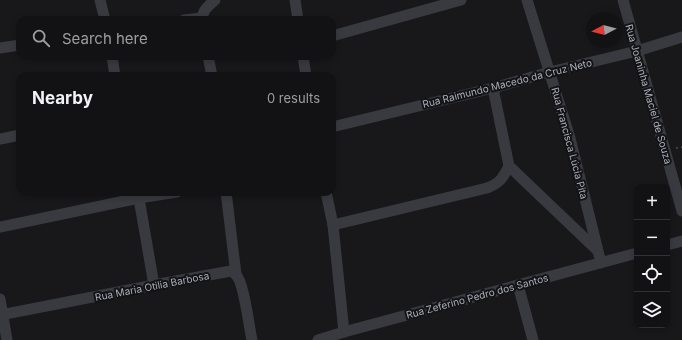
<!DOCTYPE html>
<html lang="en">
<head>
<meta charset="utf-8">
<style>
	body { margin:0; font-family:Inter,sans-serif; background:#1b1b1d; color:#f1f3f6 }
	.controls { position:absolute; right:12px; bottom:12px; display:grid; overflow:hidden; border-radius:8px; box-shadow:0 2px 6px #0003 }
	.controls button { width:36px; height:36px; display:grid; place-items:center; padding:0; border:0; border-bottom:1px solid #313234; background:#121214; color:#f1f3f6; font:20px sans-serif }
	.compass { position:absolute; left:586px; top:12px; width:36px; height:36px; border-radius:50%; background:#121214; box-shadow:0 2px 6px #0003; rotate:263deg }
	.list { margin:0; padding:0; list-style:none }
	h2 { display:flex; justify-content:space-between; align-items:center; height:52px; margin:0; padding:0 16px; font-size:17px }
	h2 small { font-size:13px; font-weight:400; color:#9c9ea0 }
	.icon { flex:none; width:22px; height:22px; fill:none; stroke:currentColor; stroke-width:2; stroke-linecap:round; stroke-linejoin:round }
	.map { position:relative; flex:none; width:682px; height:340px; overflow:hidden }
	.search { position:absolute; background:#121214; box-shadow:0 2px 6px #0003; left:16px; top:16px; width:320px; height:44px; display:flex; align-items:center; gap:10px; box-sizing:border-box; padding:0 14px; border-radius:12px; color:#9c9ea0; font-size:15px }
	.panel { position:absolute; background:#121214; box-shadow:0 2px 6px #0003; left:16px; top:72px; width:320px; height:124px; border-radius:12px }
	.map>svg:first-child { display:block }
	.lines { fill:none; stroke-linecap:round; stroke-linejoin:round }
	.path { stroke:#3f4146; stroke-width:2; stroke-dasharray:2 3; stroke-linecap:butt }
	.street { stroke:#393a3f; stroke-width:11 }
	.labels { text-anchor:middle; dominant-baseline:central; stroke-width:4; stroke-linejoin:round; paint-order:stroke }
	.street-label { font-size:10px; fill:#aaafba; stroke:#131315 }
</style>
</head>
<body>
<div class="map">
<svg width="682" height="340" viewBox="0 0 682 340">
	<rect width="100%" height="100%" fill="#18181a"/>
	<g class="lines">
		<polyline class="path" points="676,148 682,147"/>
		<g class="street">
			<polyline points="100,0 105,20"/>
			<polyline points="295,0 298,20"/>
			<polyline points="527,0 570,138 601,263"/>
			<polyline points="623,0 682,211"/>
			<polyline points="184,20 201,18"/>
			<path d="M202 20C202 11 208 6 215 0"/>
			<polyline points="332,36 461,0"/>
			<polyline points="0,48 20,45"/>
			<polyline points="112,56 115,76"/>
			<polyline points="208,56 212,76"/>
			<polyline points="303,56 306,76"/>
			<polyline points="493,88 509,166 597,250"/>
			<polyline points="332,127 493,88 550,72 637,51 682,37"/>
			<polyline points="0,139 20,135"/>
			<polyline points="226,192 236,274"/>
			<polyline points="326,192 333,225 344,332"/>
			<polyline points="138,193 154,285"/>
			<path d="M333 225 487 188C500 183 503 178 509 166"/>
			<polyline points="0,227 139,198 177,192"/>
			<polyline points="667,245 682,241"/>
			<polyline points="518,285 533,340"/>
			<polyline points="0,299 7,340"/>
			<path d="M0 315 154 285 231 271C232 272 235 273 236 275 244 282 249 327 252 340"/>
			<polyline points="318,340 344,332 637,253"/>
		</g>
	</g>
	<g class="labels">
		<g class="street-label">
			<text transform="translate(507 83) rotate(-14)">Rua Raimundo Macedo da Cruz Neto</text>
			<text transform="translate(649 94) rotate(74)">Rua Joaninha Maciel de Souza</text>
			<text transform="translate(570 143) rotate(75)">Rua Francisca Lúcia Pita</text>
			<text transform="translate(152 286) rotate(-11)">Rua Maria Otilia Barbosa</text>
			<text transform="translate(477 296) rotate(-15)">Rua Zeferino Pedro dos Santos</text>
		</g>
	</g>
</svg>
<div class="controls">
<button>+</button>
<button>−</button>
<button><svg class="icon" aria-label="locate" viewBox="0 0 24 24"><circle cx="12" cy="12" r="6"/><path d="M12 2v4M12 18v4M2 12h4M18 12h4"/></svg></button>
<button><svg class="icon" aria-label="layers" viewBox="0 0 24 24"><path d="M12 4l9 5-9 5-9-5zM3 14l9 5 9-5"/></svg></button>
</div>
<svg class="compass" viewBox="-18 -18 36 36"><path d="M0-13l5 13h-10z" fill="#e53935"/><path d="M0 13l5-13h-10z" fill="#9c9ea0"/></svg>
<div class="search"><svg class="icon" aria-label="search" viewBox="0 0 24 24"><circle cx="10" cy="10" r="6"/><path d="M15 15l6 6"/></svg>Search here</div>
<section class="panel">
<h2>Nearby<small>0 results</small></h2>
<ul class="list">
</ul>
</section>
</div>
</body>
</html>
